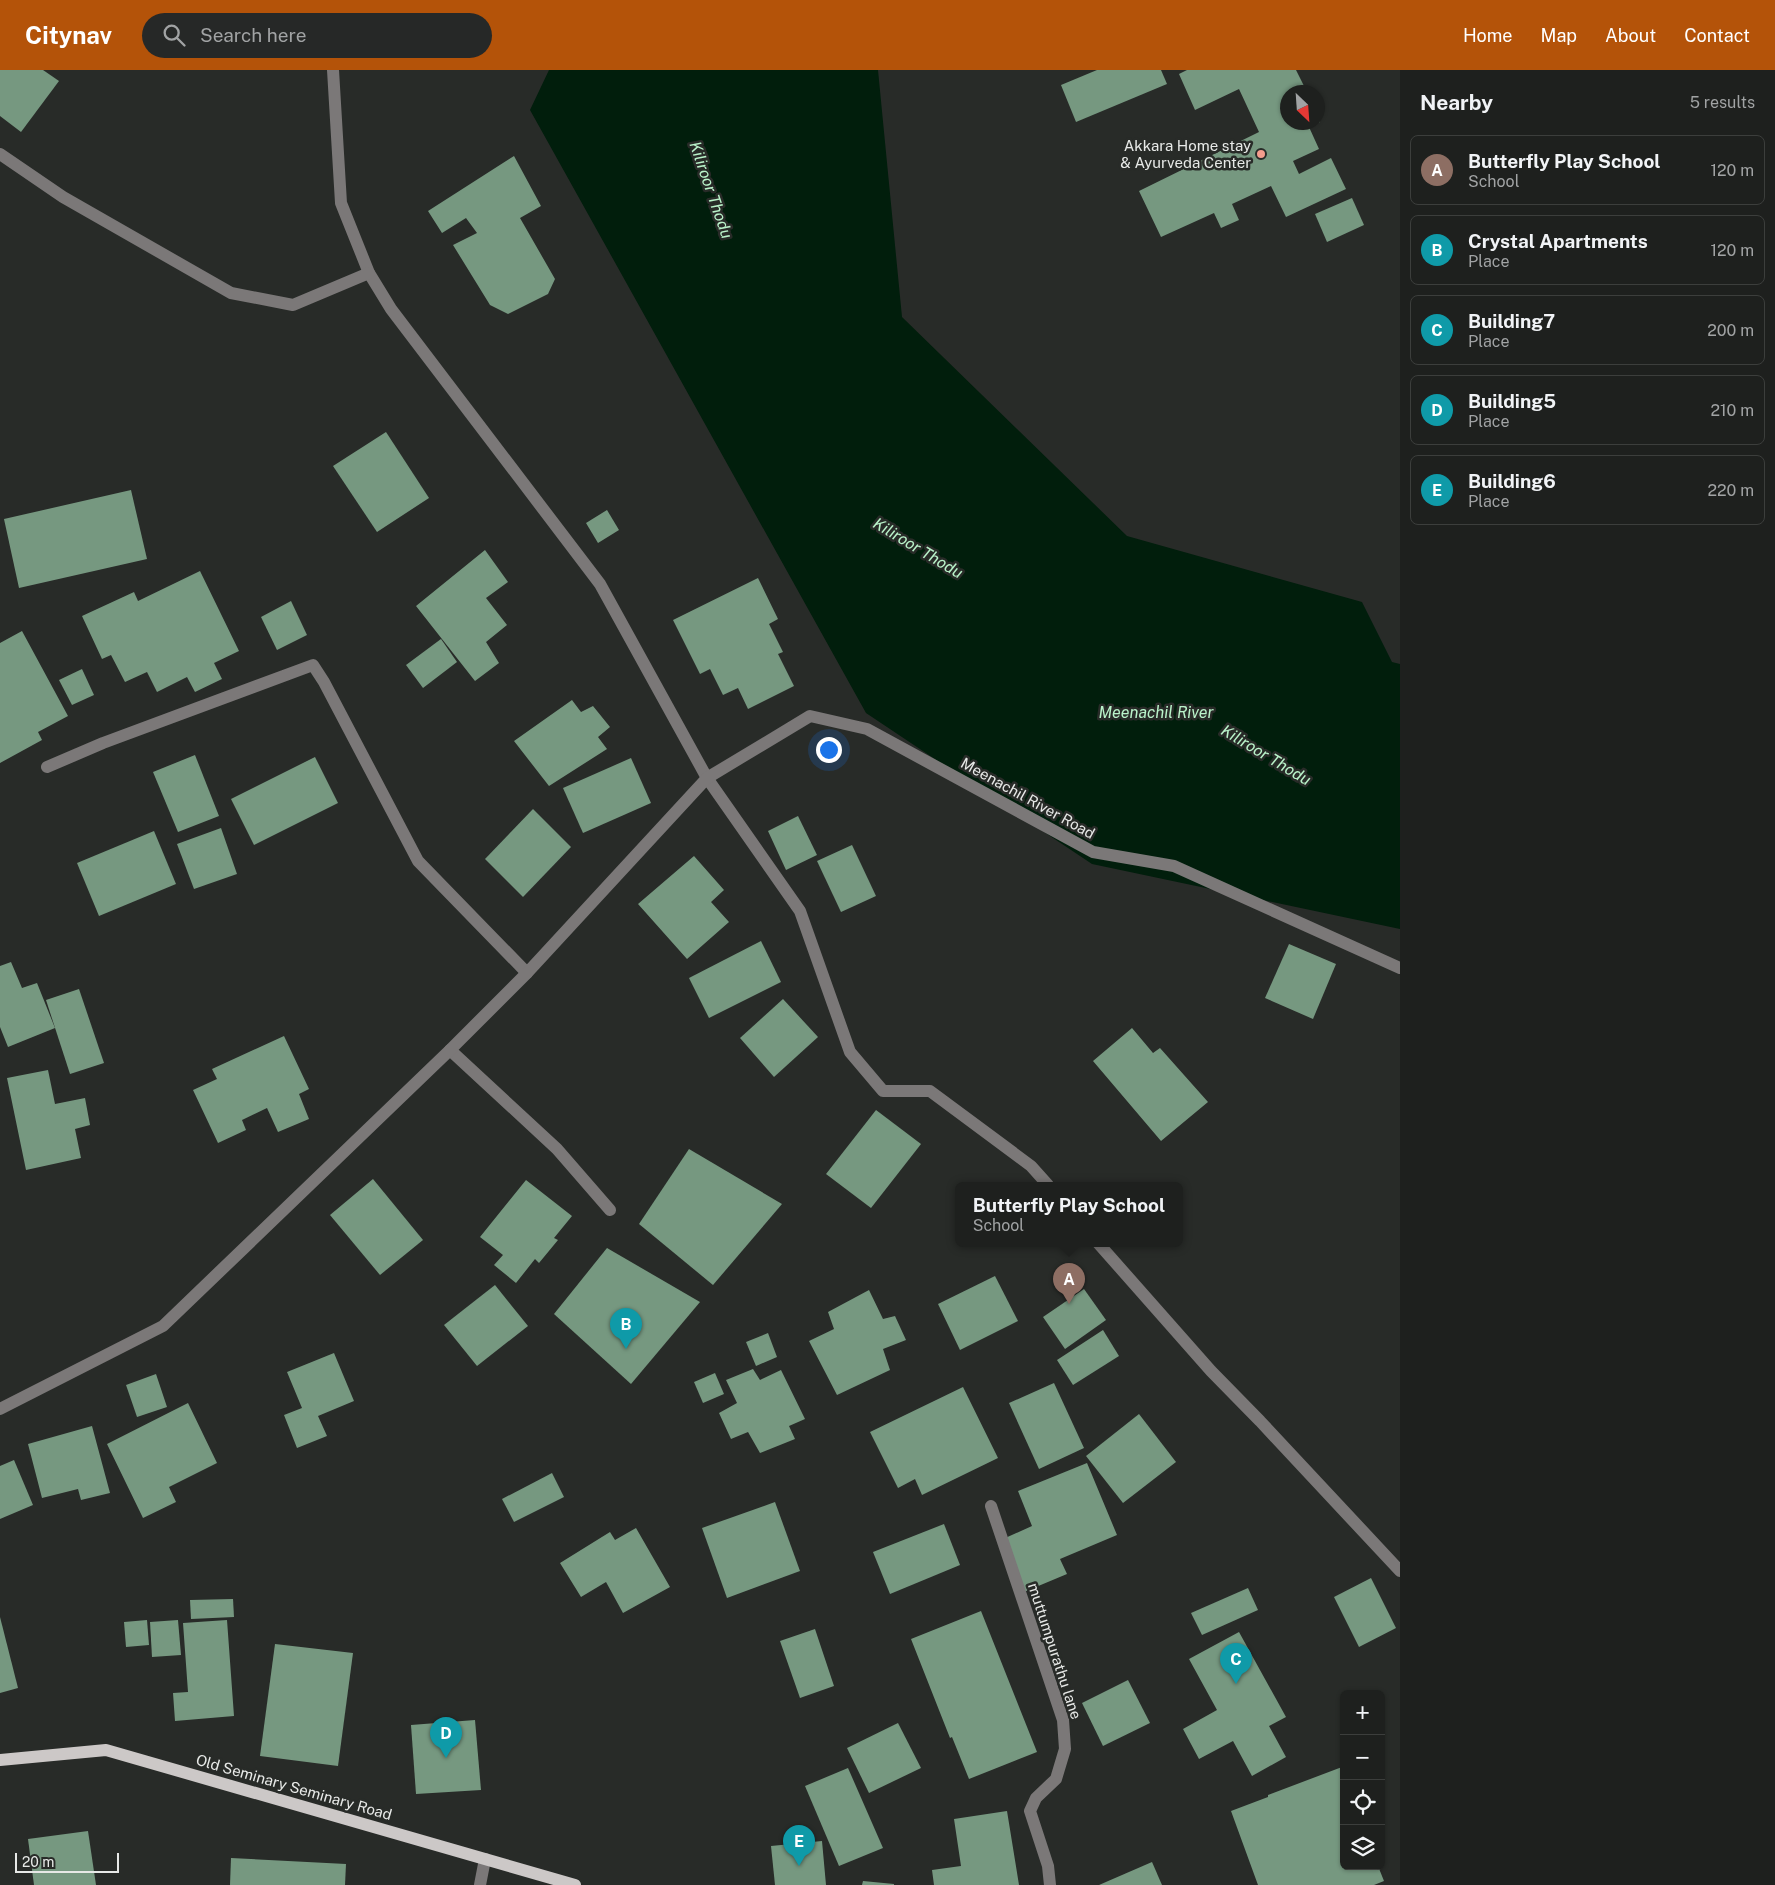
<!DOCTYPE html>
<html lang="en">
<head>
<meta charset="utf-8">
<style>
	body { margin:0; font-family:"Public Sans",sans-serif; background:#262827; color:#f1f3f6 }
	.controls { position:absolute; right:15px; bottom:15px; display:grid; overflow:hidden; border-radius:8px; box-shadow:0 1px 4px #0004 }
	.controls button { width:45px; height:45px; display:grid; place-items:center; padding:0; border:0; border-bottom:1px solid #3c3e3c; background:#1e201e; color:#f1f3f6; font:25px sans-serif }
	.compass { position:absolute; left:1280px; top:15px; width:45px; height:45px; border-radius:50%; background:#1e201e; box-shadow:0 1px 4px #0004; rotate:155deg }
	.scale { position:absolute; left:15px; bottom:12px; width:104px; box-sizing:border-box; padding-left:5px; border:2px solid #e7e9e7; border-top:0; font-size:14px; line-height:18px; white-space:nowrap; color:#e7e9e7; -webkit-text-stroke:4px #282b28; paint-order:stroke }
	.you { position:absolute; left:828px; top:679px; width:18px; height:18px; margin:-12px; border:4px solid #fff; border-radius:50%; background:#1a73e8; box-shadow:0 0 0 8px #1a73e833 }
	.badge { display:grid; place-items:center; width:32px; height:32px; border-radius:50%; background:#b45309; color:#fff; font-size:16px; font-weight:700 }
	.pin { position:absolute; translate:-50% -41px; filter:drop-shadow(0 1px 2px #0008) }
	.pin::after { content:''; position:absolute; top:26px; width:18px; height:15px; background:inherit; clip-path:polygon(0 0,100% 0,50% 100%) }
	.popup { position:absolute; left:955px; top:1112px; width:228px; height:65px; box-sizing:border-box; display:grid; place-content:center; border-radius:8px; background:#1e201e; filter:drop-shadow(0 1px 4px #0005); font-size:16px; white-space:nowrap; color:#a1a3a4 }
	.popup b { font-size:19px; color:#f1f3f6 }
	.popup::after { content:''; position:absolute; left:50%; top:100%; margin-left:-10px; border:10px solid transparent; border-top-color:#1e201e }
	.list { margin:0; padding:0; list-style:none }
	h2 { display:flex; justify-content:space-between; align-items:center; height:65px; margin:0; padding:0 20px; font-size:21px }
	h2 small { font-size:16px; font-weight:400; color:#a1a3a4 }
	.list li { display:grid; grid-template-columns:32px 1fr auto; gap:15px; align-items:center; box-sizing:border-box; height:70px; margin:0 10px 10px; padding:0 10px; border:1px solid #3c3e3c; border-radius:8px }
	.list b { display:block; font-size:19px; white-space:nowrap }
	.list p { margin:0; font-size:16px; white-space:nowrap; color:#a1a3a4 }
	.list em { font-size:16px; font-style:normal; color:#a1a3a4 }
	.icon { flex:none; width:28px; height:28px; fill:none; stroke:currentColor; stroke-width:2; stroke-linecap:round; stroke-linejoin:round }
	.map { position:relative; flex:none; width:1400px; height:1815px; overflow:hidden }
	header { display:flex; align-items:center; gap:30px; box-sizing:border-box; height:70px; padding:0 25px; background:#b45309; color:#fff }
	header strong { font-size:24px }
	nav { display:flex; gap:28px; margin-inline-start:auto; font-size:18px }
	.search { width:350px; height:45px; background:#262827; display:flex; align-items:center; gap:12px; box-sizing:border-box; padding:0 18px; border-radius:28px; color:#a1a3a4; font-size:19px }
	main { display:flex }
	aside { flex:1; background:#1e201e }
	.map>svg:first-child { display:block }
	.water { fill:#011e0c }
	.building { fill:#769880 }
	.lines { fill:none; stroke-linecap:round; stroke-linejoin:round }
	.minor { stroke:#7b7878; stroke-width:12 }
	.major { stroke:#ccc8c7; stroke-width:12 }
	.poi-dot { fill:#f49d8d; stroke:#282b28; stroke-width:2 }
	.labels { text-anchor:middle; dominant-baseline:central; stroke-width:5; stroke-linejoin:round; paint-order:stroke }
	.poi-label { font-size:15px; fill:#e7e9e7; stroke:#282b28; text-anchor:end }
	.street-label { font-size:15px; fill:#e7e9e7; stroke:#282b28 }
	.water-label { font-size:16px; font-style:italic; fill:#baf3ca; stroke:#282b28 }
</style>
</head>
<body>
<header>
<strong>Citynav</strong>
<div class="search"><svg class="icon" aria-label="search" viewBox="0 0 24 24"><circle cx="10" cy="10" r="6"/><path d="M15 15l6 6"/></svg>Search here</div>
<nav><a>Home</a><a>Map</a><a>About</a><a>Contact</a></nav>
</header>
<main>
<div class="map">
<svg width="1400" height="1815" viewBox="0 0 1400 1815">
	<rect width="100%" height="100%" fill="#282b28"/>
	<polygon class="water" points="549,0 878,0 902,247 1127,466 1362,532 1392,592 1400,594 1400,859 1092,794 866,643 530,40"/>
	<g class="building">
		<polygon points="0,0 43,0 59,11 21,62 0,46"/>
		<polygon points="1097,0 1161,0 1167,14 1076,52 1061,15"/>
		<polygon points="1187,0 1296,0 1307,22 1288,22 1288,52 1318,52 1318,46 1320,52 1309,57 1319,79 1293,91 1299,104 1331,88 1346,119 1286,147 1271,116 1232,134 1239,150 1221,158 1214,143 1161,167 1139,121 1259,62 1239,19 1195,40 1179,4"/>
		<polygon points="514,86 541,136 520,148 555,209 548,224 508,244 490,235 453,175 477,163 466,148 442,163 428,141"/>
		<polygon points="1352,128 1364,155 1327,172 1315,144"/>
		<polygon points="386,362 429,428 377,462 333,396"/>
		<polygon points="131,420 147,489 19,518 4,449"/>
		<polygon points="607,440 619,460 598,473 586,453"/>
		<polygon points="485,480 508,512 486,528 507,555 486,572 499,593 475,611 416,536"/>
		<polygon points="200,501 239,581 214,593 222,609 195,622 187,607 157,622 147,602 125,612 111,585 102,589 82,546 134,522 138,531"/>
		<polygon points="758,508 778,549 769,554 783,582 778,584 794,616 748,639 738,618 723,625 710,599 700,604 673,550"/>
		<polygon points="291,531 307,565 277,580 261,547"/>
		<polygon points="22,561 68,646 38,662 42,670 0,693 0,573"/>
		<polygon points="441,569 457,592 423,618 406,595"/>
		<polygon points="82,599 94,625 72,635 59,610"/>
		<polygon points="572,630 581,642 593,636 610,657 598,667 607,679 549,716 514,671"/>
		<polygon points="195,685 219,746 178,762 153,702"/>
		<polygon points="315,687 338,733 254,775 231,729"/>
		<polygon points="631,688 651,733 583,763 563,718"/>
		<polygon points="533,739 571,777 523,827 485,789"/>
		<polygon points="798,746 817,785 786,800 768,761"/>
		<polygon points="221,758 237,804 194,819 177,774"/>
		<polygon points="154,761 176,814 99,846 77,793"/>
		<polygon points="852,775 876,826 841,842 817,791"/>
		<polygon points="694,786 724,820 711,832 729,852 687,889 638,834"/>
		<polygon points="761,871 781,912 709,948 689,908"/>
		<polygon points="1289,874 1336,894 1313,949 1265,928"/>
		<polygon points="11,892 22,918 37,913 55,958 8,977 0,957 0,896"/>
		<polygon points="79,919 104,993 70,1004 46,930"/>
		<polygon points="783,929 818,967 774,1007 740,968"/>
		<polygon points="1132,958 1153,983 1160,978 1208,1032 1161,1071 1093,991"/>
		<polygon points="284,966 309,1019 299,1024 309,1049 278,1062 267,1038 242,1050 246,1060 218,1073 193,1020 217,1009 212,999"/>
		<polygon points="48,1000 55,1034 85,1028 90,1055 75,1059 81,1088 26,1100 7,1008"/>
		<polygon points="876,1040 921,1074 871,1138 826,1104"/>
		<polygon points="689,1079 782,1134 713,1215 639,1154"/>
		<polygon points="373,1109 423,1170 380,1205 330,1145"/>
		<polygon points="526,1110 572,1146 554,1168 558,1170 539,1193 535,1189 516,1213 494,1195 503,1185 480,1167"/>
		<polygon points="607,1178 700,1232 631,1314 554,1244"/>
		<polygon points="995,1206 1018,1251 960,1280 938,1234"/>
		<polygon points="495,1215 528,1256 477,1296 444,1255"/>
		<polygon points="1084,1219 1106,1250 1065,1279 1043,1247"/>
		<polygon points="869,1220 883,1249 895,1246 906,1270 883,1279 890,1300 837,1325 809,1271 834,1259 828,1242"/>
		<polygon points="1103,1260 1119,1286 1073,1315 1057,1290"/>
		<polygon points="768,1263 777,1287 756,1296 746,1272"/>
		<polygon points="334,1283 354,1331 318,1346 327,1366 297,1378 284,1345 302,1338 287,1302"/>
		<polygon points="753,1299 760,1310 781,1300 805,1349 789,1356 795,1369 760,1383 748,1362 731,1369 719,1343 737,1333 726,1310"/>
		<polygon points="715,1303 724,1324 703,1333 694,1312"/>
		<polygon points="156,1304 167,1337 137,1347 126,1315"/>
		<polygon points="1054,1313 1084,1378 1039,1399 1009,1333"/>
		<polygon points="963,1317 998,1388 922,1425 915,1409 898,1418 870,1362"/>
		<polygon points="188,1333 217,1393 169,1417 176,1432 143,1448 107,1374"/>
		<polygon points="1139,1344 1176,1392 1123,1433 1086,1386"/>
		<polygon points="92,1356 110,1423 81,1430 78,1419 42,1428 28,1374"/>
		<polygon points="14,1390 33,1435 0,1449 0,1396"/>
		<polygon points="1087,1393 1117,1465 1060,1489 1067,1504 1024,1522 1003,1469 1032,1456 1018,1421"/>
		<polygon points="552,1403 564,1427 514,1452 502,1429"/>
		<polygon points="775,1432 800,1501 727,1528 702,1458"/>
		<polygon points="944,1454 960,1495 890,1524 873,1482"/>
		<polygon points="636,1458 670,1517 623,1543 606,1512 581,1527 560,1493 610,1462 615,1470"/>
		<polygon points="1371,1508 1396,1558 1359,1577 1334,1527"/>
		<polygon points="1248,1518 1258,1540 1202,1565 1191,1543"/>
		<polygon points="233,1529 234,1547 191,1549 190,1530"/>
		<polygon points="981,1541 1037,1682 969,1709 952,1667 950,1668 911,1569"/>
		<polygon points="0,1547 18,1618 0,1623"/>
		<polygon points="147,1550 149,1575 126,1577 124,1552"/>
		<polygon points="178,1550 181,1585 152,1587 150,1552"/>
		<polygon points="227,1550 234,1646 175,1651 173,1623 188,1622 183,1553"/>
		<polygon points="815,1559 834,1616 800,1628 780,1571"/>
		<polygon points="1239,1562 1286,1647 1269,1656 1286,1687 1252,1706 1233,1671 1199,1689 1183,1659 1217,1640 1189,1589"/>
		<polygon points="275,1574 353,1583 338,1696 260,1686"/>
		<polygon points="1128,1610 1150,1653 1103,1676 1082,1633"/>
		<polygon points="475,1650 481,1720 416,1724 411,1655"/>
		<polygon points="898,1653 921,1698 869,1723 847,1678"/>
		<polygon points="1342,1697 1344,1702 1344,1796 1378,1796 1384,1811 1374,1815 1258,1815 1231,1741 1268,1727 1268,1725"/>
		<polygon points="848,1698 883,1778 839,1796 805,1716"/>
		<polygon points="1007,1741 1019,1815 934,1815 932,1800 961,1796 954,1749"/>
		<polygon points="88,1761 96,1815 34,1815 28,1769"/>
		<polygon points="822,1771 826,1815 775,1815 771,1776"/>
		<polygon points="231,1788 346,1794 345,1815 230,1815"/>
		<polygon points="1152,1792 1162,1815 1099,1815"/>
		<polygon points="863,1811 894,1814 894,1815 862,1815"/>
	</g>
	<g class="lines">
		<g class="minor">
			<polyline points="333,0 341,133 369,203 391,239 600,514 707,708 800,841 850,982 883,1021 930,1021 1031,1096 1048,1115"/>
			<polyline points="0,84 63,127 231,223 293,235 369,203"/>
			<polyline points="47,697 103,673 313,595 324,612 418,791 527,903"/>
			<polyline points="450,980 557,1079 610,1140"/>
			<polyline points="1098,1173 1211,1301 1260,1351 1400,1501"/>
			<polyline points="0,1339 163,1256 450,980 527,903 707,708 810,646 867,659 1093,782 1174,796 1400,898"/>
			<polyline points="991,1436 1063,1650 1065,1679 1056,1709 1036,1728 1030,1741 1048,1796 1050,1815"/>
			<polyline points="480,1815 485,1789"/>
		</g>
		<polyline class="major" points="0,1690 106,1680 575,1815"/>
	</g>
	<circle class="poi-dot" cx="1261" cy="84" r="5"/>
	<g class="labels">
		<g class="poi-label">
			<text x="1251" y="75">Akkara Home stay<tspan x="1251" dy="17">&amp; Ayurveda Center</tspan></text>
		</g>
		<g class="street-label">
			<text transform="translate(1028 728) rotate(29)">Meenachil River Road</text>
			<text transform="translate(1055 1581) rotate(72)">muttumpurathu lane</text>
			<text transform="translate(294 1717) rotate(16)">Old Seminary Seminary Road</text>
		</g>
		<g class="water-label">
			<text transform="translate(711 120) rotate(71)">Kiliroor Thodu</text>
			<text transform="translate(918 478) rotate(31)">Kiliroor Thodu</text>
			<text x="1156" y="642">Meenachil River</text>
			<text transform="translate(1266 685) rotate(31)">Kiliroor Thodu</text>
		</g>
	</g>
</svg>
<div class="controls">
<button>+</button>
<button>−</button>
<button><svg class="icon" aria-label="locate" viewBox="0 0 24 24"><circle cx="12" cy="12" r="6"/><path d="M12 2v4M12 18v4M2 12h4M18 12h4"/></svg></button>
<button><svg class="icon" aria-label="layers" viewBox="0 0 24 24"><path d="M12 4l9 5-9 5-9-5zM3 14l9 5 9-5"/></svg></button>
</div>
<svg class="compass" viewBox="-18 -18 36 36"><path d="M0-13l5 13h-10z" fill="#e53935"/><path d="M0 13l5-13h-10z" fill="#a1a3a4"/></svg>
<div class="scale">20 m</div>
<div class="you"></div>
<div class="pin badge" style="left:1069px;top:1234px;background:#8d6e63">A</div>
<div class="popup"><b>Butterfly Play School</b>School</div>
<div class="pin badge" style="left:626px;top:1279px;background:#0f9aa8">B</div>
<div class="pin badge" style="left:1236px;top:1614px;background:#0f9aa8">C</div>
<div class="pin badge" style="left:446px;top:1688px;background:#0f9aa8">D</div>
<div class="pin badge" style="left:799px;top:1796px;background:#0f9aa8">E</div>
</div>
<aside>
<h2>Nearby<small>5 results</small></h2>
<ul class="list">
<li><span class="badge" style="background:#8d6e63">A</span><div><b>Butterfly Play School</b><p>School</p></div><em>120 m</em></li>
<li><span class="badge" style="background:#0f9aa8">B</span><div><b>Crystal Apartments</b><p>Place</p></div><em>120 m</em></li>
<li><span class="badge" style="background:#0f9aa8">C</span><div><b>Building7</b><p>Place</p></div><em>200 m</em></li>
<li><span class="badge" style="background:#0f9aa8">D</span><div><b>Building5</b><p>Place</p></div><em>210 m</em></li>
<li><span class="badge" style="background:#0f9aa8">E</span><div><b>Building6</b><p>Place</p></div><em>220 m</em></li>
</ul>
</aside>
</main>
</body>
</html>
